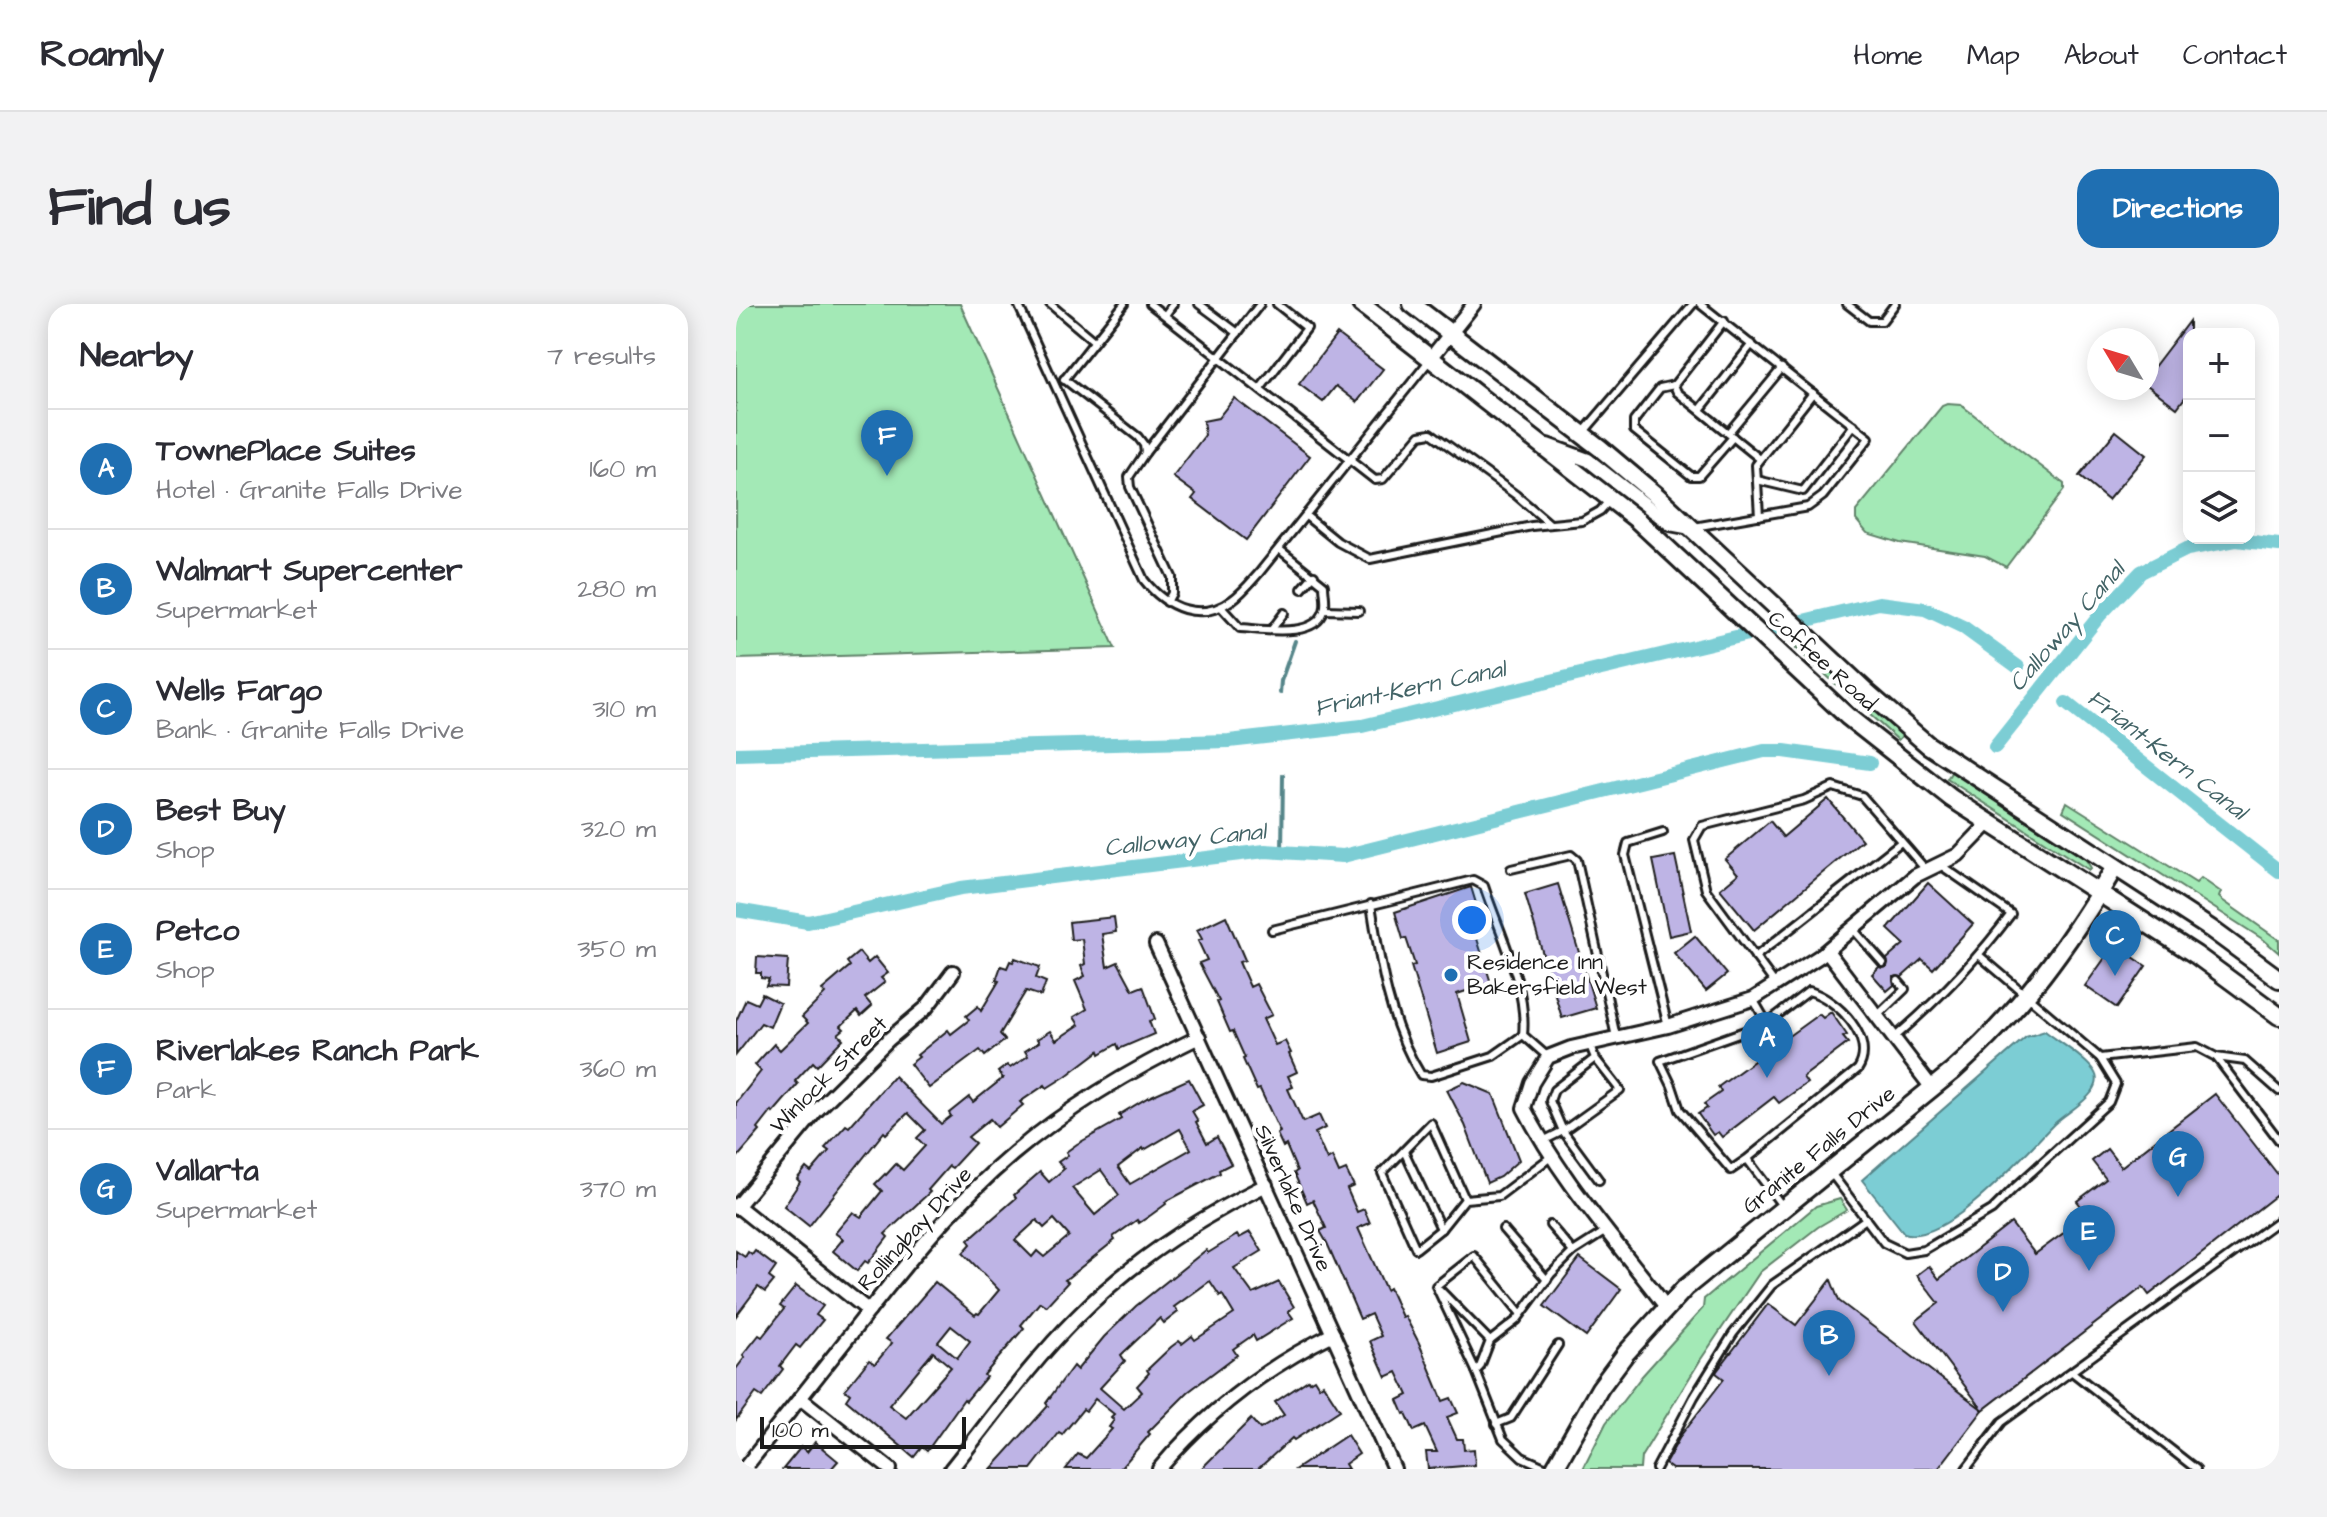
<!DOCTYPE html>
<html lang="en">
<head>
<meta charset="utf-8">
<style>
	body { margin:0; font-family:"Architects Daughter",sans-serif; background:#f2f2f3; color:#2b2b33 }
	.controls { position:absolute; right:24px; top:24px; display:grid; overflow:hidden; border-radius:16px; box-shadow:0 4px 20px #0003 }
	.controls button { width:72px; height:72px; display:grid; place-items:center; padding:0; border:0; border-bottom:2px solid #e1e1e2; background:#fff; color:#2b2b33; font:40px sans-serif }
	.compass { position:absolute; left:1351px; top:24px; width:72px; height:72px; border-radius:50%; background:#fff; box-shadow:0 4px 20px #0003; rotate:308deg }
	.scale { position:absolute; left:24px; bottom:20px; width:206px; box-sizing:border-box; padding-left:8px; border:4px solid #1c1c1c; border-top:0; font-size:22px; line-height:28px; white-space:nowrap; color:#1c1c1c; -webkit-text-stroke:6px #fff; paint-order:stroke }
	.you { position:absolute; left:736px; top:616px; width:28px; height:28px; margin:-20px; border:6px solid #fff; border-radius:50%; background:#1a73e8; box-shadow:0 0 0 12px #1a73e833 }
	.badge { display:grid; place-items:center; width:52px; height:52px; border-radius:50%; background:#1f6fb2; color:#fff; font-size:26px; font-weight:700 }
	.pin { position:absolute; translate:-50% -66px; filter:drop-shadow(0 2px 4px #0008) }
	.pin::after { content:''; position:absolute; top:42px; width:28px; height:24px; background:inherit; clip-path:polygon(0 0,100% 0,50% 100%) }
	.list { margin:0; padding:0; list-style:none }
	h2 { display:flex; justify-content:space-between; align-items:center; height:104px; margin:0; padding:0 32px; font-size:34px }
	h2 small { font-size:26px; font-weight:400; color:#7c7c81 }
	.list li { display:grid; grid-template-columns:52px 1fr auto; gap:24px; align-items:center; box-sizing:border-box; height:120px; padding:0 32px; border-top:2px solid #e1e1e2 }
	.list b { display:block; font-size:30px; white-space:nowrap }
	.list p { margin:0; font-size:26px; white-space:nowrap; color:#7c7c81 }
	.list em { font-size:26px; font-style:normal; color:#7c7c81 }
	.icon { flex:none; width:44px; height:44px; fill:none; stroke:currentColor; stroke-width:2; stroke-linecap:round; stroke-linejoin:round }
	.map { position:relative; flex:none; width:1543px; height:1165px; overflow:hidden; border-radius:24px }
	header { display:flex; align-items:center; gap:48px; box-sizing:border-box; height:112px; padding:0 40px; background:#fff; border-bottom:2px solid #e1e1e2 }
	header strong { font-size:38px }
	nav { display:flex; gap:44px; margin-inline-start:auto; font-size:28px }
	.intro { display:flex; align-items:center; justify-content:space-between; box-sizing:border-box; height:192px; padding:0 48px }
	h1 { margin:0; font-size:56px }
	.button { padding:20px 36px; border-radius:24px; background:#1f6fb2; color:#fff; font-size:28px; font-weight:700 }
	main { display:flex; gap:48px; padding:0 48px }
	aside { flex:1; background:#fff; border-radius:24px; box-shadow:0 4px 20px #0003 }
	.map>svg:first-child { display:block }
	.green { fill:#a3e9b6; stroke:#608269; stroke-width:2 }
	.water { fill:#7ccdd4; stroke:#56868a; stroke-width:2 }
	.lines { fill:none; stroke-linecap:round; stroke-linejoin:round }
	.stream { stroke:#56868a; stroke-width:4 }
	.canal { stroke:#7ccdd4; stroke-width:14 }
	.building { fill:#beb4e5; stroke:#1c1c1c; stroke-width:2; fill-rule:evenodd }
	.lane-casing { stroke:#1c1c1c; stroke-width:12 }
	.street-casing { stroke:#1c1c1c; stroke-width:18 }
	.secondary-casing { stroke:#1c1c1c; stroke-width:22 }
	.lane { stroke:#fff; stroke-width:6 }
	.street { stroke:#fff; stroke-width:12 }
	.secondary { stroke:#fff; stroke-width:16 }
	.poi-dot { fill:#1f6fb2; stroke:#fff; stroke-width:3 }
	.labels { text-anchor:middle; dominant-baseline:central; stroke-width:8; stroke-linejoin:round; paint-order:stroke }
	.street-label { font-size:22px; fill:#1c1c1c; stroke:#fff }
	.poi-label { font-size:22px; fill:#1c1c1c; stroke:#fff; text-anchor:start }
	.water-label { font-size:24px; font-style:italic; fill:#426366; stroke:#fff }
</style>
</head>
<body>
<header>
<strong>Roamly</strong>
<nav><a>Home</a><a>Map</a><a>About</a><a>Contact</a></nav>
</header>
<div class="intro"><h1>Find us</h1><a class="button">Directions</a></div>
<main>
<aside>
<h2>Nearby<small>7 results</small></h2>
<ul class="list">
<li><span class="badge">A</span><div><b>TownePlace Suites</b><p>Hotel · Granite Falls Drive</p></div><em>160 m</em></li>
<li><span class="badge">B</span><div><b>Walmart Supercenter</b><p>Supermarket</p></div><em>280 m</em></li>
<li><span class="badge">C</span><div><b>Wells Fargo</b><p>Bank · Granite Falls Drive</p></div><em>310 m</em></li>
<li><span class="badge">D</span><div><b>Best Buy</b><p>Shop</p></div><em>320 m</em></li>
<li><span class="badge">E</span><div><b>Petco</b><p>Shop</p></div><em>350 m</em></li>
<li><span class="badge">F</span><div><b>Riverlakes Ranch Park</b><p>Park</p></div><em>360 m</em></li>
<li><span class="badge">G</span><div><b>Vallarta</b><p>Supermarket</p></div><em>370 m</em></li>
</ul>
</aside>
<div class="map">
<svg width="1543" height="1165" viewBox="0 0 1543 1165">
	<rect width="100%" height="100%" fill="#fff"/>
	<filter id="ink" filterUnits="userSpaceOnUse"><feTurbulence type="fractalNoise" baseFrequency=".0125" numOctaves="2"/><feDisplacementMap in="SourceGraphic" scale="16" xChannelSelector="R" yChannelSelector="G"/><feConvolveMatrix kernelMatrix="1 2 1 2 8 2 1 2 1" color-interpolation-filters="sRGB"/></filter>
	<g filter="url(#ink)">
		<g class="green">
			<polygon points="0,0 224,0 379,344 0,355"/>
			<polygon points="1211,100 1225,101 1328,180 1328,186 1270,263 1249,252 1164,239 1131,229 1120,216 1120,207 1206,102"/>
			<polygon points="1067,341 1168,430 1162,436 1060,344"/>
			<polygon points="1216,467 1349,554 1355,564 1353,566 1211,475"/>
			<polygon points="1331,498 1460,579 1465,574 1485,588 1483,593 1486,596 1543,636 1543,649 1528,636 1327,507"/>
			<polygon points="1104,895 1111,906 1082,923 1024,968 965,1055 905,1153 904,1165 847,1165 870,1119 906,1072 967,1004 968,995 1080,902"/>
		</g>
		<path class="water" d="M1309 727C1320 736 1356 758 1360 771 1362 777 1359 784 1356 788 1346 801 1330 809 1318 820 1290 848 1209 943 1168 929L1126 876 1290 733Z"/>
		<g class="lines">
			<g class="stream">
				<polyline points="544,389 545,377 559,337"/>
				<polyline points="546,548 547,471"/>
			</g>
			<g class="canal">
				<polyline points="1330,399 1543,567"/>
				<polyline points="1259,443 1364,311 1405,268 1451,245 1500,236 1543,241"/>
				<polyline points="0,450 493,437 626,422 1143,299 1189,305 1227,323 1282,363"/>
				<polyline points="0,606 72,618 225,584 529,547 607,552 1028,447 1048,447 1134,459"/>
			</g>
		</g>
		<g class="building">
			<polygon points="1453,17 1453,88 1441,104 1411,81 1411,72"/>
			<polygon points="601,30 647,65 621,98 600,82 587,98 563,80"/>
			<polygon points="498,94 574,152 510,236 456,195 460,190 437,173 469,131 467,117 482,114"/>
			<polygon points="1380,127 1410,151 1372,196 1343,172"/>
			<polygon points="1092,495 1126,536 1018,626 984,585 1002,570 989,555 1034,517 1047,533"/>
			<polygon points="939,552 955,627 933,632 917,556"/>
			<polygon points="1192,579 1237,620 1197,665 1186,655 1166,673 1158,673 1158,681 1151,687 1136,670 1143,663 1151,663 1151,655 1168,640 1152,625"/>
			<polygon points="822,580 860,704 826,714 789,590"/>
			<polygon points="735,583 746,619 737,622 755,679 721,690 735,738 701,749 675,662 679,661 670,634 667,635 659,608"/>
			<polygon points="490,612 509,656 503,658 514,683 520,680 536,711 527,715 539,741 549,737 555,749 553,750 561,768 552,772 557,783 552,785 567,818 583,811 589,824 579,829 591,856 596,853 603,869 610,866 618,882 611,885 621,908 628,905 634,919 622,924 650,986 653,984 666,1013 669,1012 683,1039 707,1097 715,1094 722,1109 711,1113 721,1135 727,1135 728,1146 738,1145 739,1161 692,1165 690,1148 701,1148 689,1122 678,1127 670,1109 668,1110 662,1096 672,1091 661,1068 650,1073 634,1037 645,1032 635,1010 624,1015 591,939 584,927 590,924 577,896 571,899 558,869 561,867 550,841 547,843 541,830 544,828 524,785 521,786 507,755 509,754 497,727 494,728 481,698 483,697 463,659 471,656 462,637 466,635 461,626"/>
			<polygon points="378,613 380,628 366,630 371,663 382,658 397,686 407,682 419,715 413,717 418,730 383,745 381,740 364,750 363,747 330,772 311,784 309,781 284,798 287,801 261,823 254,815 232,833 239,839 216,864 213,862 192,886 194,888 149,930 152,933 132,959 129,957 121,967 97,947 107,935 99,929 117,908 125,913 146,887 139,880 149,870 150,871 160,860 167,866 189,842 181,834 189,826 172,809 150,830 148,828 73,922 48,902 64,878 61,875 70,864 75,868 93,847 89,844 110,821 113,823 158,772 205,820 215,812 213,809 233,793 237,798 267,774 262,768 271,761 274,764 292,752 289,747 303,738 301,735 314,727 320,736 343,721 338,713 351,705 339,677 349,672 345,662 349,660 346,635 335,636 333,618"/>
			<polygon points="959,632 991,670 970,687 938,649"/>
			<polygon points="1374,637 1410,662 1381,704 1349,682 1371,651 1366,647"/>
			<polygon points="123,648 132,659 139,653 152,669 145,674 149,678 129,694 136,702 125,712 121,707 105,722 108,725 102,730 107,735 81,762 77,758 59,777 62,780 37,809 36,807 22,825 24,827 0,855 0,799 25,767 19,761 38,740 44,746 72,719 66,713 89,690 86,686 114,662 111,658"/>
			<polygon points="21,653 52,655 50,683 30,682 33,675 25,674 25,669 20,669"/>
			<polygon points="279,654 304,663 300,674 310,678 305,692 290,687 264,730 269,736 249,752 244,746 193,784 174,760 183,753 181,751 212,726 215,730 233,716 230,712 242,702 245,707 263,677 260,676 265,662 271,664 274,657 277,658"/>
			<polygon points="26,690 44,699 34,723 25,719 0,751 0,717 10,695 21,700"/>
			<polygon points="1095,708 1111,731 1107,733 1112,739 1067,773 1071,779 1043,799 1038,793 986,833 982,828 977,831 962,810 971,804 968,800 985,788 982,783 1083,710 1087,714"/>
			<path d="M453 775 467 801 456 807 462 817 460 818 471 839 481 833 495 860 483 866 484 869 429 898 430 900 415 911 403 919 401 916 377 933 379 936 329 976 332 978 310 1002 304 998 285 1021 288 1024 248 1071 250 1073 230 1097 228 1095 191 1147 186 1143 178 1153 110 1096 114 1090 109 1086 133 1056 139 1060 156 1039 150 1035 199 978 239 1011 241 1009 243 1010 263 986 227 949 235 940 232 936 280 894 278 891 289 881 304 868 313 878 328 865 322 858 332 851 330 848 341 840 385 815 383 811 411 794ZM444 825 455 845 394 880 382 863 407 844 408 846ZM365 866 383 891 359 911 336 884ZM318 915 333 932 308 953 301 947 296 953 279 936 301 916 308 924ZM215 1022 234 1037 221 1054 202 1038ZM197 1048 215 1063 170 1114 153 1101Z"/>
			<polygon points="728,778 757,790 783,856 764,873 751,879 729,821 711,786"/>
			<polygon points="1479,790 1543,872 1543,889 1413,991 1407,983 1247,1106 1180,1017 1203,999 1181,971 1193,962 1203,975 1275,919 1299,950 1352,911 1341,897 1370,875 1356,857 1371,845 1385,863"/>
			<path d="M514 928 526 947 498 964 517 990 543 978 558 1003 552 1007 557 1014 520 1037 517 1031 497 1045 501 1051 452 1088 412 1128 414 1130 384 1165H330L342 1150 350 1154 376 1125 373 1123 378 1116 375 1113 378 1110 359 1095 350 1107 347 1105 326 1131 323 1129 295 1165H255L312 1102 310 1099 337 1062 341 1066 368 1033 400 1002 470 946 472 949 501 931 503 934ZM474 977 484 992 486 990 498 1010 459 1036 456 1032 446 1040 443 1037 435 1043 411 1066 413 1069 401 1082 406 1088 388 1105 364 1084 389 1057 385 1051 424 1014 428 1019 442 1008 438 1003Z"/>
			<polygon points="0,947 9,953 12,948 16,951 19,947 40,963 33,973 38,977 29,988 22,983 0,1012"/>
			<polygon points="844,954 885,985 850,1033 808,1002"/>
			<polygon points="1095,976 1103,997 1247,1106 1202,1165 936,1165 929,1160 945,1131 988,1075 980,1069 981,1067 1032,1000 1060,1021"/>
			<polygon points="60,982 87,1002 80,1011 87,1016 64,1044 60,1041 44,1062 47,1065 26,1093 20,1089 0,1116 0,1065 9,1053 7,1051 23,1031 26,1033 48,1005 44,1002"/>
			<polygon points="578,1075 583,1083 587,1080 604,1106 558,1136 556,1134 522,1165 465,1165 515,1115 524,1125 548,1111 539,1098 572,1076 573,1078"/>
			<polygon points="611,1131 623,1150 609,1160 612,1165 560,1165"/>
			<polygon points="79,1138 102,1157 95,1165 47,1165 65,1143 71,1148"/>
		</g>
		<g class="lines">
			<g class="lane-casing">
				<g id="lane">
					<path d="M282 0 408 276C430 304 465 319 496 296 506 289 515 278 523 269L693 57"/>
					<polyline points="314,0 358,37"/>
					<polyline points="414,0 639,176 647,175 684,131 695,129 780,191 814,220"/>
					<polyline points="463,0 502,29"/>
					<polyline points="1111,0 1133,17 1146,17 1159,0"/>
					<polyline points="429,11 437,0"/>
					<polyline points="988,17 938,81 941,88 1024,155"/>
					<polyline points="328,75 402,133 408,141 409,149 393,173 394,183 436,273 436,289 431,298"/>
					<polyline points="328,76 388,0"/>
					<polyline points="938,81 924,84 898,117 898,126 955,172 963,172 997,133"/>
					<polyline points="524,85 571,24 541,0"/>
					<polyline points="964,106 1016,40"/>
					<polyline points="992,129 1046,64"/>
					<polyline points="846,130 957,0"/>
					<polyline points="409,149 524,0"/>
					<polyline points="1021,176 1067,187 1118,121"/>
					<polyline points="570,212 602,238 634,255 796,222 846,217 864,207 873,197"/>
					<polyline points="1023,212 1020,161 1077,89"/>
					<polyline points="958,223 1072,203 1087,192 1133,134 964,0"/>
					<polyline points="566,285 578,271"/>
					<path d="M485 303 504 324C526 325 579 335 588 307 591 300 588 289 588 281L543 245"/>
					<polyline points="589,306 623,307"/>
					<polyline points="536,325 548,309"/>
					<polyline points="927,528 892,539 889,551 932,722"/>
					<polyline points="775,565 835,551 841,556 880,733"/>
					<path d="M635 600C644 659 653 720 685 771L695 772 757 752 787 731"/>
					<polyline points="1117,625 1147,659"/>
					<path d="M536 626 737 576 748 582C763 628 792 683 787 731L812 753"/>
					<polyline points="1019,653 1165,538"/>
					<polyline points="1040,681 970,586 958,536 966,522 1068,496 1097,483 1126,492 1191,567"/>
					<polyline points="1017,695 1031,719"/>
					<polyline points="1142,711 1169,685 1162,677"/>
					<path d="M1158 734C1202 696 1240 657 1275 610L1203 560"/>
					<polyline points="853,739 859,754 818,786 814,797 827,827 863,876"/>
					<polyline points="1480,753 1509,757 1543,787"/>
					<polyline points="1364,754 1461,743 1480,753 1543,836"/>
					<polyline points="807,837 827,827 884,786 859,754"/>
					<polyline points="668,847 705,925"/>
					<path d="M1011 855 995 866 944 806 936 782 924 757 1031 719 1073 687C1101 695 1141 735 1122 765L1011 855 1047 903"/>
					<polyline points="1095,869 1148,939 1169,949 1188,946 1256,906 1277,885 1373,798 1380,780 1364,754 1244,652"/>
					<polyline points="729,895 705,925 680,945 646,869 695,819 729,895 763,892 816,852"/>
					<polyline points="814,921 837,948"/>
					<polyline points="767,925 811,976"/>
					<polyline points="704,986 754,1037"/>
					<polyline points="740,1067 700,982 738,952 785,1010"/>
					<polyline points="1336,1068 1460,1165"/>
					<polyline points="760,1120 775,1114 822,1041"/>
					<polyline points="813,1165 786,1153 767,1135 740,1067 744,1063 754,1037 781,1016 815,970 837,948 870,927"/>
					<polyline points="920,1165 958,1093 997,1030 1036,981 1130,915"/>
					<polyline points="1230,1165 1266,1118 1543,916"/>
				</g>
			</g>
			<g class="street-casing">
				<g id="street">
					<polyline points="695,54 738,0"/>
					<polyline points="811,141 852,156 934,220 955,224"/>
					<polyline points="420,640 658,1165"/>
					<polyline points="1091,647 1196,784"/>
					<polyline points="0,901 133,1007"/>
					<polyline points="0,904 80,807 152,736 190,704 217,668"/>
					<path d="M930 1003C881 938 825 877 788 804L796 779 812 753 835 744 932 722 1017 695 1084 652 1179 572 1222 551 1253 519"/>
					<polyline points="64,1094 154,1165"/>
					<path d="M8 1165C47 1115 86 1066 125 1017 172 957 219 899 277 850 334 802 396 765 463 733"/>
					<path d="M215 1165C256 1114 294 1060 340 1014 395 958 459 916 530 881"/>
					<path d="M423 1165C472 1107 528 1064 597 1030"/>
				</g>
			</g>
			<g class="secondary-casing">
				<g id="secondary">
					<polyline points="625,0 900,215 1111,412 1215,494 1460,651 1543,712"/>
					<polyline points="676,0 864,144 921,192 1132,389 1192,441 1475,625 1543,675"/>
					<path d="M818 1165 864 1084 890 1049 949 984 1217 767C1287 704 1331 643 1379 563"/>
				</g>
			</g>
			<use href="#lane" class="lane"/>
			<use href="#street" class="street"/>
			<use href="#secondary" class="secondary"/>
		</g>
	</g>
	<circle class="poi-dot" cx="715" cy="671" r="8"/>
	<g class="labels">
		<g class="street-label">
			<text transform="translate(1086 357) rotate(42)">Coffee Road</text>
			<text transform="translate(93 771) rotate(-45)">Winlock Street</text>
			<text transform="translate(1083 846) rotate(-39)">Granite Falls Drive</text>
			<text transform="translate(557 894) rotate(66)">Silverlake Drive</text>
			<text transform="translate(179 925) rotate(-48)">Rollingbay Drive</text>
		</g>
		<g class="poi-label">
			<text x="731" y="658">Residence Inn<tspan x="731" dy="25">Bakersfield West</tspan></text>
		</g>
		<g class="water-label">
			<text transform="translate(1331 323) rotate(-49)">Calloway Canal</text>
			<text transform="translate(674 385) rotate(-12)">Friant-Kern Canal</text>
			<text transform="translate(1431 451) rotate(38)">Friant-Kern Canal</text>
			<text transform="translate(449 536) rotate(-6)">Calloway Canal</text>
		</g>
	</g>
</svg>
<div class="controls">
<button>+</button>
<button>−</button>
<button><svg class="icon" aria-label="layers" viewBox="0 0 24 24"><path d="M12 4l9 5-9 5-9-5zM3 14l9 5 9-5"/></svg></button>
</div>
<svg class="compass" viewBox="-18 -18 36 36"><path d="M0-13l5 13h-10z" fill="#e53935"/><path d="M0 13l5-13h-10z" fill="#7c7c81"/></svg>
<div class="scale">100 m</div>
<div class="you"></div>
<div class="pin badge" style="left:1031px;top:774px">A</div>
<div class="pin badge" style="left:1093px;top:1072px">B</div>
<div class="pin badge" style="left:1379px;top:672px">C</div>
<div class="pin badge" style="left:1267px;top:1008px">D</div>
<div class="pin badge" style="left:1353px;top:967px">E</div>
<div class="pin badge" style="left:151px;top:172px">F</div>
<div class="pin badge" style="left:1442px;top:893px">G</div>
</div>
</main>
</body>
</html>
